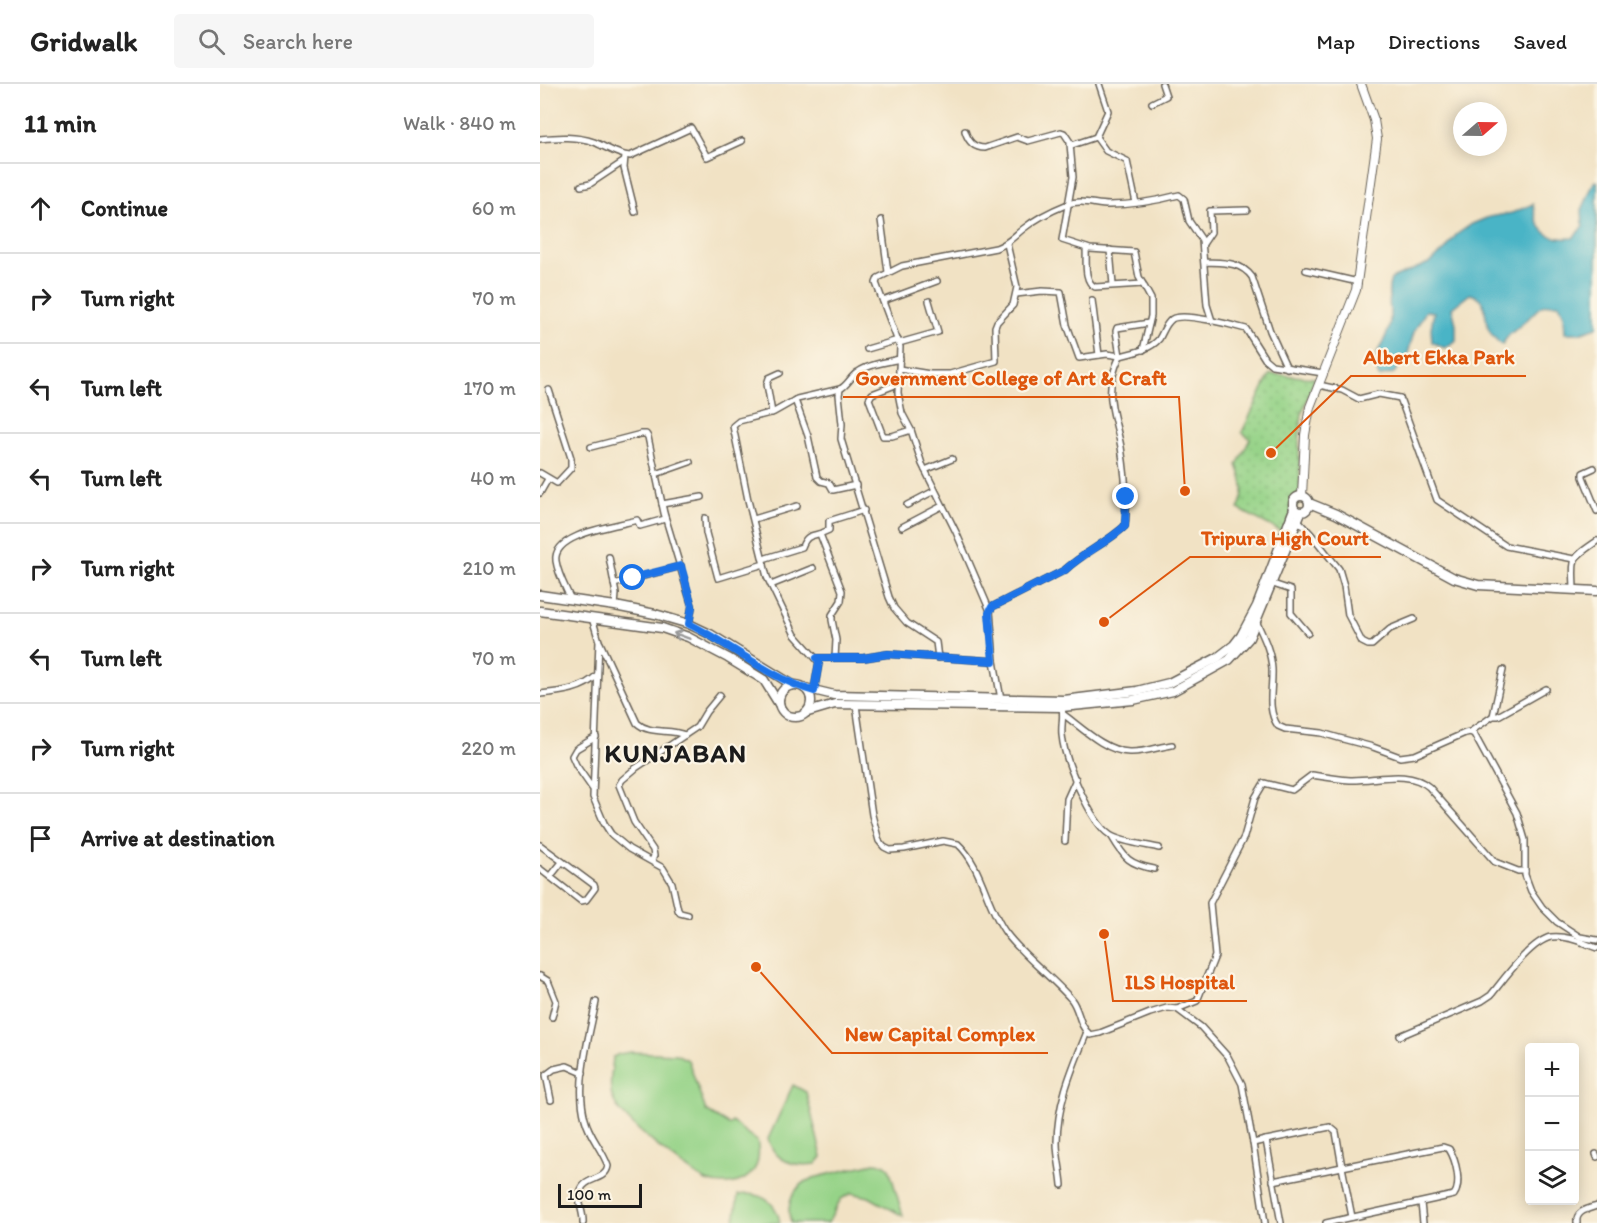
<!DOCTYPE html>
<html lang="en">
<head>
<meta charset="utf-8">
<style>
	body { margin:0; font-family:Itim,sans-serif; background:#f6f6f6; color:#222 }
	.controls { position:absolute; right:18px; bottom:18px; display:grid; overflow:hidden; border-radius:6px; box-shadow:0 3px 15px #0003 }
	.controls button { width:54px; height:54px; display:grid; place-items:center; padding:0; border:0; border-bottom:2px solid #e0e0e0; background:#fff; color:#222; font:30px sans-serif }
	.compass { position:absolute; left:913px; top:18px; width:54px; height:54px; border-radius:50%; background:#fff; box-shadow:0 3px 15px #0003; rotate:70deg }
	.scale { position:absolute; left:18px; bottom:15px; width:84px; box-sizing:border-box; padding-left:6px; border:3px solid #1c1c1c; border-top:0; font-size:16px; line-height:21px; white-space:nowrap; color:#1c1c1c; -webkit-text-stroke:4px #fcf5e5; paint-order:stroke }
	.stop { position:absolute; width:18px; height:18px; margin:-14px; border:4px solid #1a73e8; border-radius:50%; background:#fff }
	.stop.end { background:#1a73e8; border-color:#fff; box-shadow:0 2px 6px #0008 }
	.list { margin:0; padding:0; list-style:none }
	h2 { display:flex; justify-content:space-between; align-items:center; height:78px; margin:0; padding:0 24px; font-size:26px }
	h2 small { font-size:20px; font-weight:400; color:#767676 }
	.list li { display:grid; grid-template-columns:39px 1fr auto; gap:18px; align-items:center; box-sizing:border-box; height:90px; padding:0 24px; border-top:2px solid #e0e0e0 }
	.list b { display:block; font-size:22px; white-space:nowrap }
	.list em { font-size:20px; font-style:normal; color:#767676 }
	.icon { flex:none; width:33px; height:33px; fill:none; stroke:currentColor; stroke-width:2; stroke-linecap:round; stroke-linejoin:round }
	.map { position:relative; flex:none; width:1057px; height:1139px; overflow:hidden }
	header { display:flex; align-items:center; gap:36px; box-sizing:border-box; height:84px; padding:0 30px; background:#fff; border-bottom:2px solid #e0e0e0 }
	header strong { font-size:28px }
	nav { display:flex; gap:33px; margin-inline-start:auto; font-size:21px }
	.search { width:420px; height:54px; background:#f6f6f6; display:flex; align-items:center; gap:15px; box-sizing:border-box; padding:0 21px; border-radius:6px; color:#767676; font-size:22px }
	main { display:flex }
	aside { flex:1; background:#fff }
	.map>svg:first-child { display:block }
	.grass { fill:#96d388; stroke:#597852; stroke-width:1.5 }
	.park { fill:url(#park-dots); stroke:#597852; stroke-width:1.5 }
	.water { fill:#49b4c6; stroke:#326871; stroke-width:1.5 }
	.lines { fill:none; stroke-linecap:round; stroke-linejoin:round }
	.street-casing { stroke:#676157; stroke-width:8 }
	.secondary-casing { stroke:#676157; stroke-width:10 }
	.primary-casing { stroke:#676157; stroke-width:11 }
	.street { stroke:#fff; stroke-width:5 }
	.secondary { stroke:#fff; stroke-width:8 }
	.primary { stroke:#fff; stroke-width:8 }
	.oneway { stroke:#999 }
	.route { stroke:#1a73e8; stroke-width:8 }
	.labels { text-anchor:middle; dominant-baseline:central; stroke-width:4.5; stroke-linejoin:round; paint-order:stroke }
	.district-label { font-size:26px; font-weight:bold; letter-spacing:1.5px; fill:#1c1c1c; stroke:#fcf5e5 }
	.leader { fill:none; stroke:#de560d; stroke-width:2 }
	.callout-dot { fill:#de560d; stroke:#fcf5e5; stroke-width:2 }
	.callout-label { font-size:21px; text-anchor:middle; font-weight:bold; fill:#de560d; stroke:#fcf5e5; stroke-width:4.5; stroke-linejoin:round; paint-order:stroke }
</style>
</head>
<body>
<header>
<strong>Gridwalk</strong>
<div class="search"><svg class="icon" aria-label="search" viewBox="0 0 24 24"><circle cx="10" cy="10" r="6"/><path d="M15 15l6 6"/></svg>Search here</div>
<nav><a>Map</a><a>Directions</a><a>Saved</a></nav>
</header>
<main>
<aside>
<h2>11 min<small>Walk · 840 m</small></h2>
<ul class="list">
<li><svg class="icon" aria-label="ahead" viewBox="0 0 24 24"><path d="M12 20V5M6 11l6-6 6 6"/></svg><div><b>Continue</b></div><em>60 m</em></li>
<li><svg class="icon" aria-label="right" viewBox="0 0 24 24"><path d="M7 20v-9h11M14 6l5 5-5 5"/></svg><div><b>Turn right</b></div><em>70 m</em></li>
<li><svg class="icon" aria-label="left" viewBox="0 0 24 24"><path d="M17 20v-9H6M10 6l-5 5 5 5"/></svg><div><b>Turn left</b></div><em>170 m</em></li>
<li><svg class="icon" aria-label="left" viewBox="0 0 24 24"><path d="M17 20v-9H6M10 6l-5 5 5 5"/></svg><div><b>Turn left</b></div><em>40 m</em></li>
<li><svg class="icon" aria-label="right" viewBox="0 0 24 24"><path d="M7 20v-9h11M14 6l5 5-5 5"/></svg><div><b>Turn right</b></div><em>210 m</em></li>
<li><svg class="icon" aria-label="left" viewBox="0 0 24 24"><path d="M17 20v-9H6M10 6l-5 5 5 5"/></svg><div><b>Turn left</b></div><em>70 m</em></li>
<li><svg class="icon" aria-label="right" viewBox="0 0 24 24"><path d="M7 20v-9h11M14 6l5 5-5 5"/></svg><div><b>Turn right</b></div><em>220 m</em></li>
<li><svg class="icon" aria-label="arrive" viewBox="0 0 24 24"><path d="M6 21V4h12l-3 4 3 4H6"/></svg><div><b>Arrive at destination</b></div></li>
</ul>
</aside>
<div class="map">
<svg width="1057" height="1139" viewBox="0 0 1057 1139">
	<defs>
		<pattern id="park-dots" width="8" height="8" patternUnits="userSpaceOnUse" patternTransform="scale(1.5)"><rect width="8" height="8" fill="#96d388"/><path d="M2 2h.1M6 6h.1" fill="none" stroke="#81b575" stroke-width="1.8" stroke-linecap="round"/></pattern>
	</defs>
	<rect width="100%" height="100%" fill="#fcf5e5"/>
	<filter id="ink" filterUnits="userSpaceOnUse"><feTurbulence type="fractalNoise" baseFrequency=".0167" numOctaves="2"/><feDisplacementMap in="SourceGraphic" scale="12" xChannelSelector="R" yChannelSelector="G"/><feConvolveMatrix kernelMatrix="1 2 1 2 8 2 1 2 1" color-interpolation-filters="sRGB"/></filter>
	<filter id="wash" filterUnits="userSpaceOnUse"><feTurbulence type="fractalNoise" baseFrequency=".008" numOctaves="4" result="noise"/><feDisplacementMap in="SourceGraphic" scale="24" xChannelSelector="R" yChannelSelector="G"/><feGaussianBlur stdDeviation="1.35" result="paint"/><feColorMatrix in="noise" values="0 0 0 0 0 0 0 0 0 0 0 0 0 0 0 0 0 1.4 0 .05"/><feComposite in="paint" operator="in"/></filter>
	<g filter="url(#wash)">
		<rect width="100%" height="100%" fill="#f1e2c4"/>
		<g class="grass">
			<path d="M91 968 136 970 148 976 166 1027 189 1041 192 1038 217 1057C225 1092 197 1107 166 1097 144 1084 81 1037 73 1015 68 1002 72 987 73 973L79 970Z"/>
			<path d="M253 1001 266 1008 282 1073 276 1080C254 1083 235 1078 228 1055Z"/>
			<path d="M334 1079 344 1080 349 1084 363 1132 329 1113 312 1109 301 1115 288 1139H251C245 1120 253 1102 273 1094Z"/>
			<path d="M207 1110C225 1111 237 1120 240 1139H194L198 1111Z"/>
		</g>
		<path class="park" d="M730 290 775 294 762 329 759 358 760 404 758 420 744 449 698 425C706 408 704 399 697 381L710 355 702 348Z"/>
		<path class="water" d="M1057 97V243L1039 249H1025L1024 231 1019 220C996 218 998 228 982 240 972 249 969 249 962 261 957 257 952 252 949 246 943 231 949 214 930 210L912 224 916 240V256L905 264 892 258 891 244 894 228 886 227 874 248 867 273 854 289 839 293C829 268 844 264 849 243 853 227 845 210 851 195L889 179 906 165 916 151 932 140 949 133 972 129 993 120C996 145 1006 157 1033 154L1043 142 1042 126 1054 98Z"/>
	</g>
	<g filter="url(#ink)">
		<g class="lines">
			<g class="street-casing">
				<g id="street">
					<polyline points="612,19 626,12 622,0"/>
					<path d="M425 47C428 57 433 64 445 64L477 53 488 57 521 48 524 49 532 61 556 53 566 67 587 77 596 119"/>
					<polyline points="556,53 568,27 559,0"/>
					<path d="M0 55C18 53 36 52 54 58 66 63 77 71 90 72L151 44 167 73 202 57"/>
					<polyline points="530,60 533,93 522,156 550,165 594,168 599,193 611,215 611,232 603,266"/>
					<polyline points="85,72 84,84 95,128"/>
					<polyline points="41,102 50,100 83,78"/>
					<polyline points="341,136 348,188"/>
					<polyline points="663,160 671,148 670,127 707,126"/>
					<path d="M546 164C547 176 543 197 555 203L603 200"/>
					<polyline points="570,166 573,201"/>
					<path d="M664 178C683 179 700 177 712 193L730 247 747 284"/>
					<polyline points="766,186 818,198"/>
					<polyline points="476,210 502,207 521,208 527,241 539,274 567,270 580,272 576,247 577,244 609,239"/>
					<polyline points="552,216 559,271"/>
					<polyline points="343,217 397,197"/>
					<polyline points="359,259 398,248 389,217"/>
					<polyline points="327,265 358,256"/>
					<path d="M360 275C346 278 330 280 318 288 310 293 308 301 300 305L299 311 302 340 301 355 349 513 354 524 367 539 396 558 398 574"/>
					<polyline points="359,285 390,290 410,290 456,277 455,243 457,238 473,221 477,203 467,160"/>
					<polyline points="358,300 332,310 329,315 343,352 352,352 371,346"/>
					<polyline points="779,301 802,306 819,315 839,310 860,314 897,416 966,462 1034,475"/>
					<polyline points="255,316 268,352 277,393 281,397 289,399 293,406 316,401"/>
					<polyline points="232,329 227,300 229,294 240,289"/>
					<polyline points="51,363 101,350 106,350 108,353 124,429 152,522 149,540"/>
					<polyline points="1054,384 1043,389 1043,393 1057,427"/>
					<polyline points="385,386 412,375"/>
					<polyline points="0,389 17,399 31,384 31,374 9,306"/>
					<polyline points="116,390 150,378"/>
					<polyline points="0,409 8,395"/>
					<polyline points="122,420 162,413"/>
					<polyline points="367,421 394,407"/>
					<polyline points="165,434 166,449 178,494 224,480"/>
					<polyline points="214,435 257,422"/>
					<polyline points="758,436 771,450 799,485 804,502 808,531 822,558 828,561 832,561 850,545 874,535"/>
					<polyline points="362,443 402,422"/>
					<polyline points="280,450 302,507 301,517 292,531 292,536 296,556 295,574"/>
					<polyline points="69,473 76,510 75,522"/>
					<path d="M223 475 262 463C268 447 274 454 289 446V437L324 426"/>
					<polyline points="74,500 141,482"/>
					<polyline points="733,500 751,506 751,529 768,549"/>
					<polyline points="231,501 273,484"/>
					<path d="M1034 505C1033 472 1030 476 1057 457"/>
					<path d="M31 516C26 504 18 491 16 477 12 449 77 442 97 436L100 442 125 435"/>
					<path d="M450 527 416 448 382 380 371 346 362 329 358 309 360 263 336 199 338 194 362 182 456 164C468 160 473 153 483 145 495 135 513 126 528 120 542 115 555 121 569 121 593 121 616 117 639 111L644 115 649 137 662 156 667 221 672 237"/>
					<polyline points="52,534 59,557 53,713 64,739 71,750 89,765 123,784 132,799 138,826 140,829 148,831"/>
					<path d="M717 539C724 554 731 568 732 585 733 604 726 625 738 642L745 645 782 649 799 654 833 663 860 673 875 671 925 649 930 648 934 650 977 729 985 756V791L991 807 1002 823 1017 838 1040 853 1057 856"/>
					<path d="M60 559 97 639C110 651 129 644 145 651"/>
					<polyline points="277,574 323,574 348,570 454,577"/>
					<polyline points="274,607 279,578 255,551 227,493 208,416 193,342 199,337 234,328 257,315 300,305"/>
					<path d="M0 610C19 608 43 606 57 591"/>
					<path d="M461 615 454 577 450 527 452 523 525 486C543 469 567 459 585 442 588 417 585 388 581 363 574 326 562 310 580 272 592 269 610 266 619 255 623 249 625 240 632 235 643 228 692 241 706 245L725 275 732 281 783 289"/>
					<path d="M316 621 332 731 339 757 344 763 350 766 364 765 403 757 418 760C442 782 446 822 466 849 484 873 511 892 531 915 540 926 538 941 550 951L560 949 610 929 627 924 637 925 661 943 688 973 702 1000 713 1059 725 1139"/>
					<path d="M522 623C524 632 521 641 522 651 524 675 550 738 570 751 581 758 606 761 619 764"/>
					<path d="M523 630C542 644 565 667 589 668 603 669 618 663 632 661"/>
					<polyline points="953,632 958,632 1006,605"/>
					<polyline points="930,648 953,632 963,586"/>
					<polyline points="52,704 36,681 32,672 36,665 56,653"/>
					<path d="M572 753C585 775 589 780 614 785"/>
					<polyline points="525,757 527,715 536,695"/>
					<polyline points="0,761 54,801 55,804 46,816 41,817 0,785"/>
					<polyline points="112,776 114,772 113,766 94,738 79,701 82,696 96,684 157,643 166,628 180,611"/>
					<polyline points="10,793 22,778"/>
					<polyline points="0,892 8,897 16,917 12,933"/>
					<path d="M637 925 657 917 675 872 670 819 704 753 715 714 724 699 752 706 772 691C785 693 797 695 810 696 835 697 868 685 889 703L955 778 978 787H985"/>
					<path d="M860 952 942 917 951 911C964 895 991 857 1011 853 1027 851 1043 859 1057 864"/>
					<polyline points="11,1016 6,991 14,985 27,982 43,989"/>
					<path d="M726 1056 790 1043 796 1048 802 1083 903 1063 909 1065C916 1076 922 1100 914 1111L786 1139"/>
					<polyline points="713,1059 726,1056 741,1139"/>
					<polyline points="1056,1070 1057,1073"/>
					<polyline points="733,1097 802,1083 812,1133"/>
					<path d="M522 1101C521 1087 517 1073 517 1059 517 1019 532 985 547 948"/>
					<polyline points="881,1119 883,1139"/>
					<path d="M43 1139C44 1128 36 1117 41 1106 45 1093 66 1097 68 1082 62 1065 49 1052 45 1035 35 1000 49 953 56 918"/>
					<path d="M1037 1139C1035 1127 1048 1125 1057 1122"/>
				</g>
			</g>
			<g class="secondary-casing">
				<polyline id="secondary" points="762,412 765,351 770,323 816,206 837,55 834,36 821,0"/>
			</g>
			<g class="primary-casing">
				<g id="primary">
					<circle cx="761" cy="420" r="8"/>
					<polyline points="769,419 796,430 914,494 938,501 1057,507"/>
					<polyline points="0,511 75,522 115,530 149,540 170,550 253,601"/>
					<polyline points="0,527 122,544 148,553 188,574 224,596 239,620"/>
					<circle cx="255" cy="617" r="16"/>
					<polyline points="265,604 294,611 524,616 597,607 629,599 677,574 694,561 701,552 717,522 754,425"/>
					<polyline points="268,628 295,620 522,623 593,616 633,607 689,576 709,554 761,428"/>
				</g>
			</g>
			<use href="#street" class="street"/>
			<use href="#secondary" class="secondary"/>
			<use href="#primary" class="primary"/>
		</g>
		<defs><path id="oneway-shaft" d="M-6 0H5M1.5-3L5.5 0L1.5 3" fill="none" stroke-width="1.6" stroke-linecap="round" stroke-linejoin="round" transform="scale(1.5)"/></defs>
		<use class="oneway" href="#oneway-shaft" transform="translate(142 552) rotate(-160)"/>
	</g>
	<g class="lines" filter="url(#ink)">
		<path class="route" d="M93 494 141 482 152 522 149 540C190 560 230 595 274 607L279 578 277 574H323L348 570 453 577 449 529 452 523 525 486C543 469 567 459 585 442L586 413"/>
	</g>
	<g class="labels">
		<g class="district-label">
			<text x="136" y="669">KUNJABAN</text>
		</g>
	</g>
	<path class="leader" d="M731 369L811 292H986M645 407L639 313H303M564 538L650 473H841M564 850L573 917H707M216 883L292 969H508"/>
	<g class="callout-dot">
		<circle cx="731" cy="369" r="6"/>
		<circle cx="645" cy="407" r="6"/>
		<circle cx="564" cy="538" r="6"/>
		<circle cx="564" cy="850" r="6"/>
		<circle cx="216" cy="883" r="6"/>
	</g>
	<g class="callout-label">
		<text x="899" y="280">Albert Ekka Park</text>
		<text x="471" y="301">Government College of Art &amp; Craft</text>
		<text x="745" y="461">Tripura High Court</text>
		<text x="640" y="905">ILS Hospital</text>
		<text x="400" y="957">New Capital Complex</text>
	</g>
</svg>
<div class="controls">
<button>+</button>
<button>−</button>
<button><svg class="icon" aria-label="layers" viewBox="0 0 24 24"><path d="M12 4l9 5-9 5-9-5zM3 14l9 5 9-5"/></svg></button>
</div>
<svg class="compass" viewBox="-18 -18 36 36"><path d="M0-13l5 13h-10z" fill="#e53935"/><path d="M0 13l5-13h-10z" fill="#767676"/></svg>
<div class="scale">100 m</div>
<div class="stop" style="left:93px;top:494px"></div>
<div class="stop end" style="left:586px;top:413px"></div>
</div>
</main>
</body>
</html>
